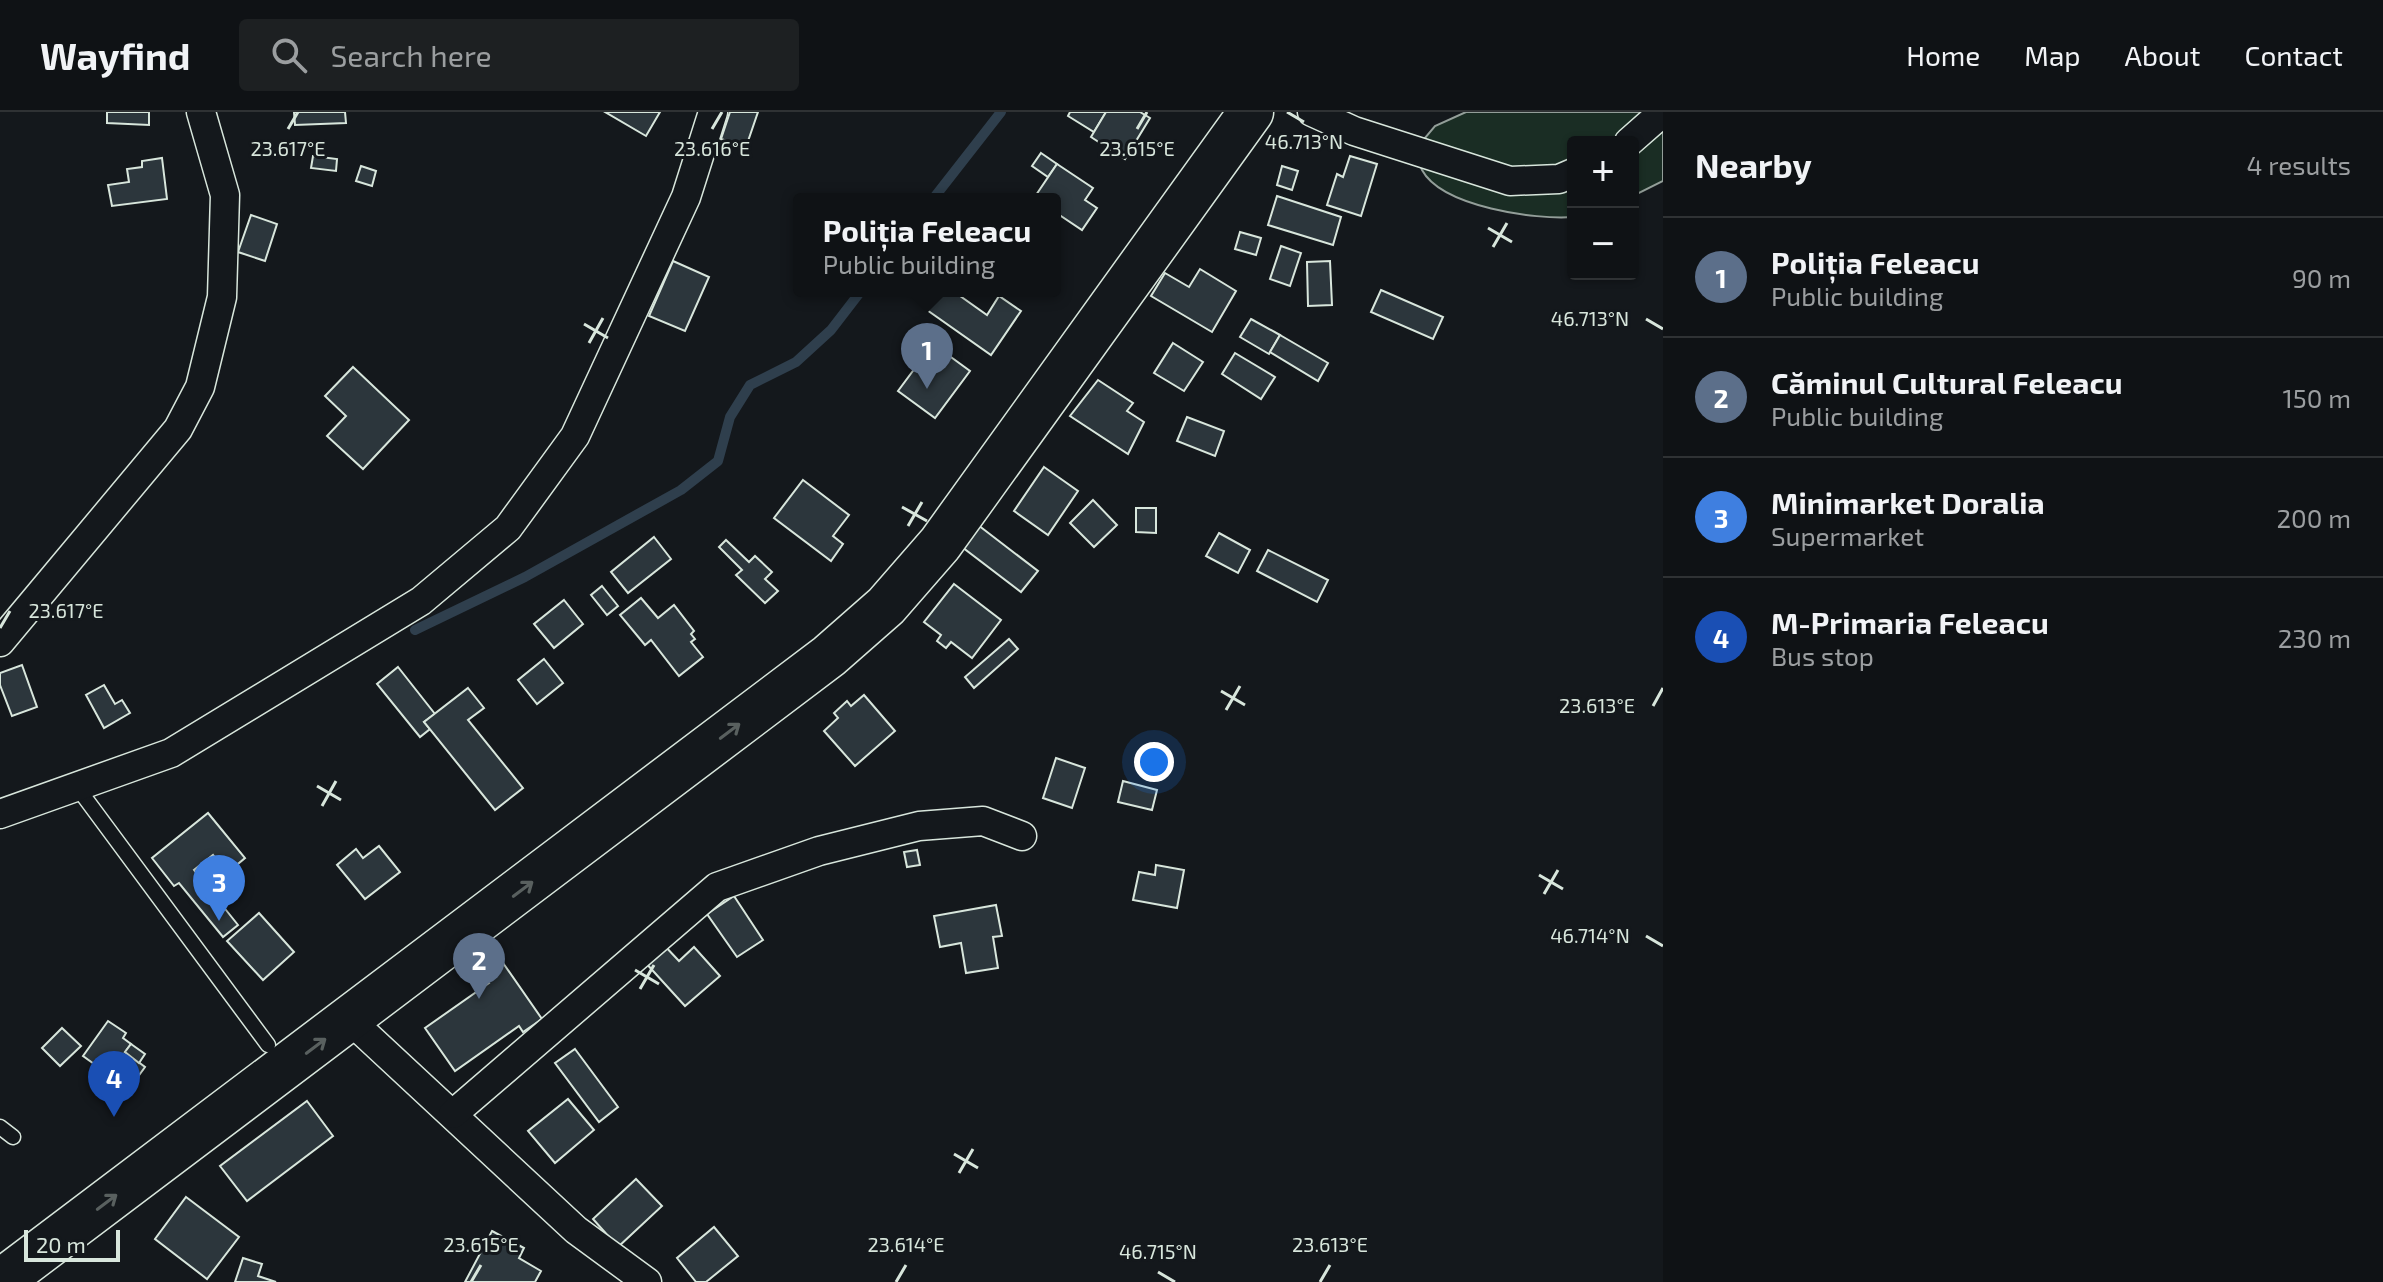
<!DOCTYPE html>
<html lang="en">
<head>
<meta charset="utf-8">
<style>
	body { margin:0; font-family:"Exo 2",sans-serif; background:#1d2022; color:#f1f3f6 }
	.controls { position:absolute; right:24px; top:24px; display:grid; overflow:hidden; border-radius:8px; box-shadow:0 2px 6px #0004 }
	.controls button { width:72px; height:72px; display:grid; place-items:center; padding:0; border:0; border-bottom:2px solid #2f3234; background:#0f1215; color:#f1f3f6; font:40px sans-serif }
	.scale { position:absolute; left:24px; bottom:20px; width:96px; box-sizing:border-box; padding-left:8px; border:4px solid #d8e6dc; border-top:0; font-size:22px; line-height:28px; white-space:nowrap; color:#d8e6dc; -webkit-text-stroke:6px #14181c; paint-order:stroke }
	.you { position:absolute; left:1154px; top:650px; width:28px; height:28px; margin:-20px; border:6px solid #fff; border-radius:50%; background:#1a73e8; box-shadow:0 0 0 12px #1a73e833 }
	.badge { display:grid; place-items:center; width:52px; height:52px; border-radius:50%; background:#ffb74d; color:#fff; font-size:26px; font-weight:700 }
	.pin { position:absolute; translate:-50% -66px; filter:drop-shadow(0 2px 4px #0008) }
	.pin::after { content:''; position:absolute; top:42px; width:28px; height:24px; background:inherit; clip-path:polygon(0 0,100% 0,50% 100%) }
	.popup { position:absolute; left:793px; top:81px; width:268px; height:104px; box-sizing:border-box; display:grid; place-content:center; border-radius:8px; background:#0f1215; filter:drop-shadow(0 2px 6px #0005); font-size:26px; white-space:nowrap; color:#9b9ea0 }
	.popup b { font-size:30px; color:#f1f3f6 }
	.popup::after { content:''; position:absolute; left:50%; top:100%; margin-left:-16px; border:16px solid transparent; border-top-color:#0f1215 }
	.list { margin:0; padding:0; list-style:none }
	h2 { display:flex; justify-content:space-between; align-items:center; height:104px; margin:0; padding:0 32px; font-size:34px }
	h2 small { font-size:26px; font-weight:400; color:#9b9ea0 }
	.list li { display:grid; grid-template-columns:52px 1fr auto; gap:24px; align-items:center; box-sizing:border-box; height:120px; padding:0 32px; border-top:2px solid #2f3234 }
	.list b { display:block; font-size:30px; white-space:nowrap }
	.list p { margin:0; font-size:26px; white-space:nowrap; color:#9b9ea0 }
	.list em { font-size:26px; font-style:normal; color:#9b9ea0 }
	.icon { flex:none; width:44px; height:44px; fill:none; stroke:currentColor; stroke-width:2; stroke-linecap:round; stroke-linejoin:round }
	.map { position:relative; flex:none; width:1663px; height:1170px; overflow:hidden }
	header { display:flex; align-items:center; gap:48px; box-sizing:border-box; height:112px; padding:0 40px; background:#0f1215; border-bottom:2px solid #2f3234 }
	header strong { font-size:38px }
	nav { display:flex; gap:44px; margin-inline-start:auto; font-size:28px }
	.search { width:560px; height:72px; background:#1d2022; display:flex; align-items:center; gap:20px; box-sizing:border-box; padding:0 28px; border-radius:8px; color:#9b9ea0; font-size:30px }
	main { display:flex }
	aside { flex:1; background:#0f1215 }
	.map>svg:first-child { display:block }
	.green { fill:#1a2d24; stroke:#939e99; stroke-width:2 }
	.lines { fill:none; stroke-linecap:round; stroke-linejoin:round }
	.stream { stroke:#2f3f4d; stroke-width:10 }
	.building { fill:#2c363c; stroke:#d8e6dc; stroke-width:2 }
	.lane-casing { stroke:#d8e6dc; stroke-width:17 }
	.street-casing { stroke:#d8e6dc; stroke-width:31 }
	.primary-casing { stroke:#d8e6dc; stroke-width:47 }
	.lane { stroke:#14181c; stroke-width:14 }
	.street { stroke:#14181c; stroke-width:28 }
	.primary { stroke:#14181c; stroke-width:44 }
	.oneway { stroke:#59605f }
	.ticks { fill:none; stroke:#d8e6dc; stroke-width:3 }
	.ticks-label { font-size:20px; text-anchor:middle; fill:#d8e6dc; stroke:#14181c; stroke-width:6; stroke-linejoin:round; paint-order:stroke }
</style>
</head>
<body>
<header>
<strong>Wayfind</strong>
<div class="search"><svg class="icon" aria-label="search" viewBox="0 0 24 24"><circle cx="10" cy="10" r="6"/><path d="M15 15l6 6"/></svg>Search here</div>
<nav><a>Home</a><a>Map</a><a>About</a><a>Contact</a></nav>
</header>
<main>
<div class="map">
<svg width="1663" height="1170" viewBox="0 0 1663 1170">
	<rect width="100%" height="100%" fill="#14181c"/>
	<path class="green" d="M1466 0H1663V69L1633 84V30H1573V105C1536 108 1442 95 1422 58 1419 52 1420 40 1419 33L1435 14Z"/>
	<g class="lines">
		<g class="stream">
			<polyline points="933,87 1001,0"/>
			<polyline points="415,518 525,465 681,378 718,349 730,305 750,273 796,250 831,218 861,179"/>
		</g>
	</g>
	<g class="building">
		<polygon points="107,0 149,0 149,13 107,11"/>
		<polygon points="294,0 345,0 346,11 295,13"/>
		<polygon points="605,0 660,0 646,24"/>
		<polygon points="730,0 758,0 746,35 721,27"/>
		<polygon points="1070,0 1106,0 1094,20 1068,4"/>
		<polygon points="1106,0 1140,0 1150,6 1125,47 1091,25"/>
		<polygon points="1041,41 1057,52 1048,65 1032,54"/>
		<polygon points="313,44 337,47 336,59 311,56"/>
		<polygon points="1350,44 1377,52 1361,104 1327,93 1337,62 1343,65"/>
		<polygon points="162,46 167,87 112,94 108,73 129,70 127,57 142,55 142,49"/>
		<polygon points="1057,52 1093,76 1085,88 1097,96 1082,118 1055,100 1055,87 1034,86"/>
		<polygon points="361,54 376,59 372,74 356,69"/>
		<polygon points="1282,54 1298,59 1292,78 1277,73"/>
		<polygon points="1277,84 1341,105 1333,133 1268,113"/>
		<polygon points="251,103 277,112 265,149 238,140"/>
		<polygon points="1240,120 1261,126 1256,143 1235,137"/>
		<polygon points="1281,134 1301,141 1290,174 1270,167"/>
		<polygon points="673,149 709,165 685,219 649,204"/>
		<polygon points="1330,149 1332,193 1308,194 1307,150"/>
		<polygon points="1200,157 1236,179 1212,220 1151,184 1165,161 1189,175"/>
		<polygon points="1381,178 1443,205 1433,227 1371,200"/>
		<polygon points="940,179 953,179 987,203 999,184 1021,199 991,243 927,198"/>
		<polygon points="1251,207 1280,223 1269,242 1240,225"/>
		<polygon points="1280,223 1328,251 1318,269 1270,240"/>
		<polygon points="1173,231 1203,250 1184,279 1154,261"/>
		<polygon points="933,232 970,259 935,306 898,279"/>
		<polygon points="1235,241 1275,265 1261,287 1222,262"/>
		<polygon points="353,255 409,308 363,357 327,324 346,304 325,284"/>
		<polygon points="1098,268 1133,291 1127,299 1144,310 1128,342 1070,304"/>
		<polygon points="1187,305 1224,319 1215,344 1177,329"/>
		<polygon points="1044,355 1078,379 1048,423 1014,399"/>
		<polygon points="803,368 849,403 833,424 843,432 831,449 774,406"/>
		<polygon points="1093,388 1117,413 1094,435 1070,411"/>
		<polygon points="1136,396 1156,396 1156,421 1136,420"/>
		<polygon points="978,413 1038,459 1021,480 962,435"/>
		<polygon points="1219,421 1250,438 1238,461 1206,444"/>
		<polygon points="654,425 671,447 628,481 611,460"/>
		<polygon points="726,428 749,450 755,444 772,460 765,467 778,479 765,491 736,463 742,458 719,435"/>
		<polygon points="1268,438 1328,468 1317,490 1257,459"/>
		<polygon points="954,472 1001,508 972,546 951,530 946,536 937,529 941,523 924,510"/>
		<polygon points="602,474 618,494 607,503 591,483"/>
		<polygon points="641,486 658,506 674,493 694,519 691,522 695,527 691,530 703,545 679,564 651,528 645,533 620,503"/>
		<polygon points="564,488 583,512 554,536 534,512"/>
		<polygon points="1009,527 1018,537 974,576 965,565"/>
		<polygon points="544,547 563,571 537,592 518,568"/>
		<polygon points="22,553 37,595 12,604 0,573 0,561"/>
		<polygon points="398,555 435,602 424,610 430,617 420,625 377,572"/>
		<polygon points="104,573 115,592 122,588 130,601 104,616 86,583"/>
		<polygon points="468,576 484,596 468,608 523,676 495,698 424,610"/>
		<polygon points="864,583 895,619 855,654 824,619 838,606 834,601 847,589 851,594"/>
		<polygon points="1056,646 1085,656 1072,696 1043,686"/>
		<polygon points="1123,669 1157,678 1152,698 1118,690"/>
		<polygon points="208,701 245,746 227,761 213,743 194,758 238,813 223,825 179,771 174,774 152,746"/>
		<polygon points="379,734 400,760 365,787 337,753 356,737 363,746"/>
		<polygon points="917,738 920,753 907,755 904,740"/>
		<polygon points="1156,753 1184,758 1177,796 1133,788 1139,760 1155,763"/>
		<polygon points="734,784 763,828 737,845 707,802"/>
		<polygon points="996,793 1002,824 993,825 998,856 966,861 961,831 940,835 934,804"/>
		<polygon points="259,801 294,840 263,868 227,829"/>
		<polygon points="663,832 679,849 694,835 720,864 685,894 644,849"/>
		<polygon points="501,848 542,907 523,920 519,914 455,959 425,916 489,871 482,862"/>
		<polygon points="108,909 126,921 123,926 131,932 125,940 145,955 129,977 83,944"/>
		<polygon points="62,916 81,934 60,954 42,936"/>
		<polygon points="131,932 145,942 139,951 125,940"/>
		<polygon points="575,937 618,995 599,1010 555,951"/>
		<polygon points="568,987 594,1018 555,1051 528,1019"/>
		<polygon points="307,989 333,1024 247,1089 220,1054"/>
		<polygon points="636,1067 662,1094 618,1135 593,1107"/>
		<polygon points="186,1085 239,1125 207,1167 155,1127"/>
		<polygon points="714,1115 738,1144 706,1170 696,1170 677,1146"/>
		<polygon points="492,1119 524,1136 519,1146 541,1159 535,1170 465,1170"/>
		<polygon points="243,1146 262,1152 258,1164 276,1170 235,1170"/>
	</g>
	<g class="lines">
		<g class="lane-casing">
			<g id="lane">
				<polyline points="77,675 268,933"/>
				<polyline points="0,1015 13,1025"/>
			</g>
		</g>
		<g class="street-casing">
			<g id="street">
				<polyline points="1312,0 1354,19 1510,69 1559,67 1573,61"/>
				<polyline points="1629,30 1663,0"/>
				<polyline points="0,530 178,317 200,275 222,185 225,83 201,0"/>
				<polyline points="0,702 171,641 421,489 508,416 575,324 686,85 713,0"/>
				<polyline points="350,908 576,1118 647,1170"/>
				<polyline points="453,1002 717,775 819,739 919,714 983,709 1022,724"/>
			</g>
		</g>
		<g class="primary-casing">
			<polyline id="primary" points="0,1170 829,544 886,494 940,432 1251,0"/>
		</g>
		<use href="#lane" class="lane"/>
		<use href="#street" class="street"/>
		<use href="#primary" class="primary"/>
	</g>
	<defs><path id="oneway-shaft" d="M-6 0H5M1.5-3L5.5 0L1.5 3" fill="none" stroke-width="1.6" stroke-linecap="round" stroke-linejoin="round" transform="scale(2)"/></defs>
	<g class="oneway">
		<use href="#oneway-shaft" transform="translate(730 619) rotate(-37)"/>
		<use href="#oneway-shaft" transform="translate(523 777) rotate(-37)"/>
		<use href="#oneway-shaft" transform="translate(316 934) rotate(-37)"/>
		<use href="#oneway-shaft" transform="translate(107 1090) rotate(-37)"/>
	</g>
	<path class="ticks" d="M1287 0 1304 10M288 17 298 0M712 17 722 0M1137 17 1147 0M1488 116 1512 130M1493 135 1507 111M1646 207 1663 217M584 212 608 226M589 231 603 206M902 395 927 409M908 414 922 390M0 516 10 499M1221 579 1245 593M1653 594 1663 576M1226 598 1240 574M317 674 341 688M322 694 336 669M1539 763 1563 777M1544 782 1558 758M1646 824 1663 834M635 858 659 872M640 877 654 853M954 1042 978 1056M959 1061 973 1037M1158 1160 1175 1170M471 1170 481 1153M896 1170 906 1153M1320 1170 1330 1153"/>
	<g class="ticks-label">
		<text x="1304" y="37">46.713°N</text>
		<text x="288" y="44">23.617°E</text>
		<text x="712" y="44">23.616°E</text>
		<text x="1137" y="44">23.615°E</text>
		<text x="1590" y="214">46.713°N</text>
		<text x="66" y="506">23.617°E</text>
		<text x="1597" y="601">23.613°E</text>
		<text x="1590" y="831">46.714°N</text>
		<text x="481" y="1140">23.615°E</text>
		<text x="906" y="1140">23.614°E</text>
		<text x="1330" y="1140">23.613°E</text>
		<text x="1158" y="1147">46.715°N</text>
	</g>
</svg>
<div class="controls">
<button>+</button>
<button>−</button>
</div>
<div class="scale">20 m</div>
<div class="you"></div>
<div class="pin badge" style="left:927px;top:277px;background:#5c6f8a">1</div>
<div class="popup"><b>Poliția Feleacu</b>Public building</div>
<div class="pin badge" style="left:479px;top:887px;background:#5c6f8a">2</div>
<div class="pin badge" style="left:219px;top:809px;background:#3f7fe0">3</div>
<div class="pin badge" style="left:114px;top:1005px;background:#1a4fb4">4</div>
</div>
<aside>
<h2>Nearby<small>4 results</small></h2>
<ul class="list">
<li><span class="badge" style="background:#5c6f8a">1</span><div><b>Poliția Feleacu</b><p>Public building</p></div><em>90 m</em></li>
<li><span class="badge" style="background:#5c6f8a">2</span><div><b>Căminul Cultural Feleacu</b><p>Public building</p></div><em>150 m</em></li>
<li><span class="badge" style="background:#3f7fe0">3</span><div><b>Minimarket Doralia</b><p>Supermarket</p></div><em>200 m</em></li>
<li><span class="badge" style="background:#1a4fb4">4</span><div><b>M-Primaria Feleacu</b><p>Bus stop</p></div><em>230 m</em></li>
</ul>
</aside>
</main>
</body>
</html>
